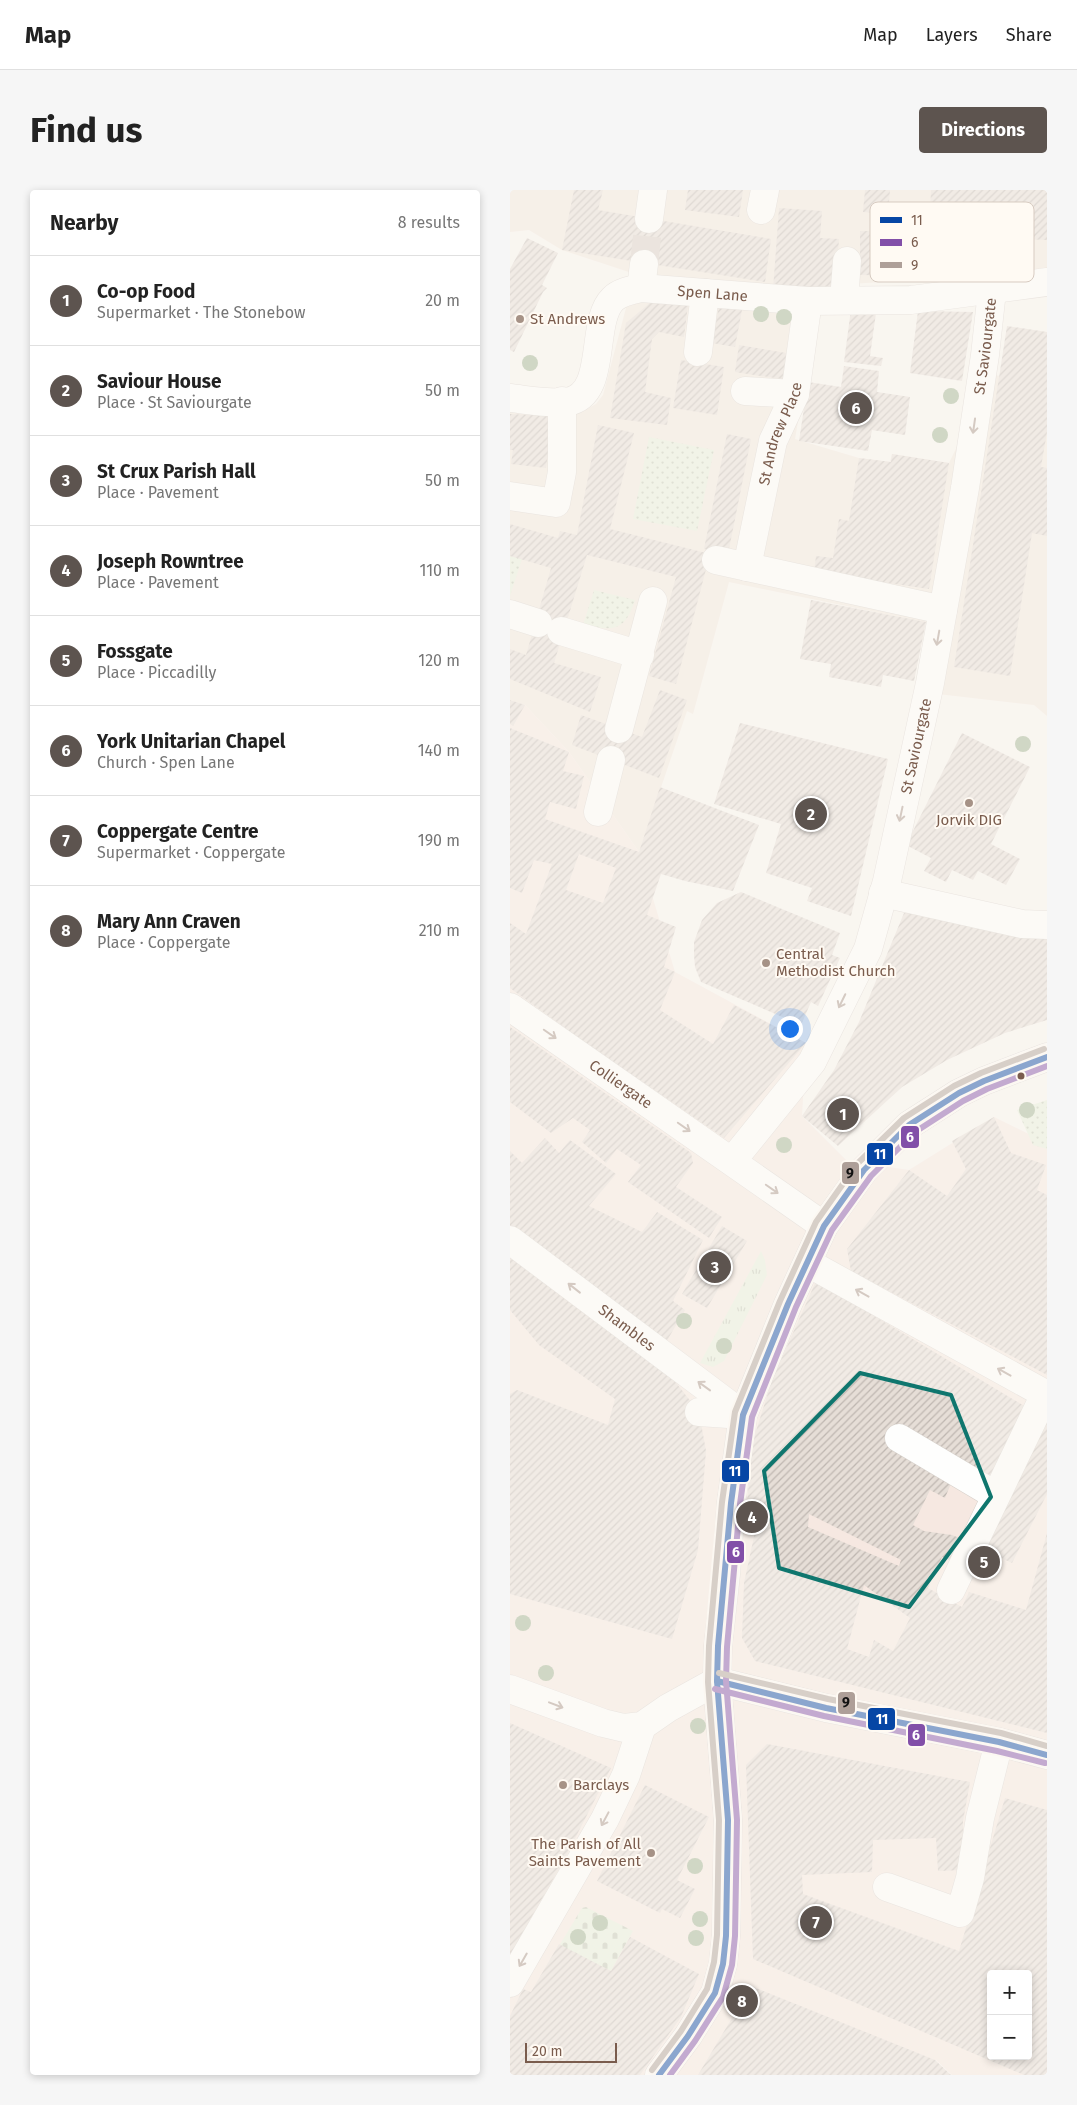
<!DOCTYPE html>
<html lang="en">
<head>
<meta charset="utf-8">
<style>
	body { margin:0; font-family:"Fira Sans",sans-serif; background:#f6f6f6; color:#222 }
	.controls { position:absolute; right:15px; bottom:15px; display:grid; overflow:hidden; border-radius:5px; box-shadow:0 2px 8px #0003 }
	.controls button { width:45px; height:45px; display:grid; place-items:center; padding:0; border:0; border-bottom:1px solid #e0e0e0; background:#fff; color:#222; font:25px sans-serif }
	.scale { position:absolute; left:15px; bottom:12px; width:92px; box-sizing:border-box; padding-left:5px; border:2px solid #7a5c4d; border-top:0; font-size:14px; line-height:18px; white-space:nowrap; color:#7a5c4d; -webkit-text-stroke:4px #fffaf3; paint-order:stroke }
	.you { position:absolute; left:279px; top:838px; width:18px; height:18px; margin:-12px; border:4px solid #fff; border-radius:50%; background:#1a73e8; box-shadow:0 0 0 8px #1a73e833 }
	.badge { display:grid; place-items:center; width:32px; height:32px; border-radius:50%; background:#5d544f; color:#fff; font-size:16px; font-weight:700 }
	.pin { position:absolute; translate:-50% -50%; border:2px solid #fff; box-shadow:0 1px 5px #0006 }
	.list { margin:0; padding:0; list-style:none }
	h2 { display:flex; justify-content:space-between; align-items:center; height:65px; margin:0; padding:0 20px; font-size:21px }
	h2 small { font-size:16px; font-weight:400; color:#767676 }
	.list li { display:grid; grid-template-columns:32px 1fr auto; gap:15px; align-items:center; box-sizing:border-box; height:90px; padding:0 20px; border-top:1px solid #e0e0e0 }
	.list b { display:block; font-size:19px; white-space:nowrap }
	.list p { margin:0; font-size:16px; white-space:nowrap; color:#767676 }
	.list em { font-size:16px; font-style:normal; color:#767676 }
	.map { position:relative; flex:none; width:537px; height:1885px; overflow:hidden; border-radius:5px }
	header { display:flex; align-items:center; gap:30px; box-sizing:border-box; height:70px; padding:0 25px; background:#fff; border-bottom:1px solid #e0e0e0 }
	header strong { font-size:24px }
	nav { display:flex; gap:28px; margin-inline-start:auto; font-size:18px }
	.intro { display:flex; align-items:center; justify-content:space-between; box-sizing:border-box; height:120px; padding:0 30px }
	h1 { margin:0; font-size:35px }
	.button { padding:12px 22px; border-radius:5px; background:#5d544f; color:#fff; font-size:18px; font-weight:700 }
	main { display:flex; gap:30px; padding:0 30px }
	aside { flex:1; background:#fff; border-radius:5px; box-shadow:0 2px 8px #0003 }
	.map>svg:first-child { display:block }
	.residential { fill:#f2e8de }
	.commercial { fill:#f6e8e1; fill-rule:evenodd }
	.grass { fill:url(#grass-tufts) }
	.cemetery { fill:url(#cemetery-stones) }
	.park { fill:url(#park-dots) }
	.building { fill:url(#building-hatch); fill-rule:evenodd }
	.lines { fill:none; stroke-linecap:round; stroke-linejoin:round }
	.minor-tunnel { stroke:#d9cfc7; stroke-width:28; stroke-dasharray:28 14; stroke-linecap:butt }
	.minor-casing { stroke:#d7d1cb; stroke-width:29 }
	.minor { stroke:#fefefd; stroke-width:28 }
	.bus-1-casing { stroke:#fffaf3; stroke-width:10 }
	.bus-2-casing { stroke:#fffaf3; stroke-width:10 }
	.bus-3-casing { stroke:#fffaf3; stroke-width:10 }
	.bus-1 { stroke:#0646a5; stroke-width:6 }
	.bus-2 { stroke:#824fa8; stroke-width:6 }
	.bus-3 { stroke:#ae9f98; stroke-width:6 }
	.tree { fill:#9eb190 }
	.oneway { stroke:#a8958b }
	.marked { fill:none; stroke:#0f766e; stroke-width:4; stroke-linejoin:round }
	.poi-dot { fill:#a69286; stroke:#fffaf3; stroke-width:2 }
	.bus-dot { fill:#7a5c4d; stroke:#fffaf3; stroke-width:2 }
	.labels { text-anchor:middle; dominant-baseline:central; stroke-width:4; stroke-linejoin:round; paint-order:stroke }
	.street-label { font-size:15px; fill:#7a5c4d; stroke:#fffaf3 }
	.poi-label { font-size:15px; fill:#7a5c4d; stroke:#fffaf3; text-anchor:start }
	.key { fill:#fffaf3; stroke:#d7cbc1; stroke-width:1 }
	.key-label { font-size:14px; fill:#7a5c4d }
	.line-badge { stroke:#fffaf3; stroke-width:2 }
	.badge-label { font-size:14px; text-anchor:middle; font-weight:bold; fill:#fff }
	.pale-badge-label { font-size:14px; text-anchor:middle; font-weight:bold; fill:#111 }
</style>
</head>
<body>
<header>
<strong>Map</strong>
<nav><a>Map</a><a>Layers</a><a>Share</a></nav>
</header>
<div class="intro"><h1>Find us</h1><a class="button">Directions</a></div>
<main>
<aside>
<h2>Nearby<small>8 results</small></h2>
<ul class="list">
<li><span class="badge">1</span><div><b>Co-op Food</b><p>Supermarket · The Stonebow</p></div><em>20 m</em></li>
<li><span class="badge">2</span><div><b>Saviour House</b><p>Place · St Saviourgate</p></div><em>50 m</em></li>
<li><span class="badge">3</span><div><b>St Crux Parish Hall</b><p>Place · Pavement</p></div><em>50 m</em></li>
<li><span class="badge">4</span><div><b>Joseph Rowntree</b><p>Place · Pavement</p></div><em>110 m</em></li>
<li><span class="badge">5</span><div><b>Fossgate</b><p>Place · Piccadilly</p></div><em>120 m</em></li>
<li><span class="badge">6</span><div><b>York Unitarian Chapel</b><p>Church · Spen Lane</p></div><em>140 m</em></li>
<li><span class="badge">7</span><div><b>Coppergate Centre</b><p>Supermarket · Coppergate</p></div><em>190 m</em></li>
<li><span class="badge">8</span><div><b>Mary Ann Craven</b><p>Place · Coppergate</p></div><em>210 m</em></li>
</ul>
</aside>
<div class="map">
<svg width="537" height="1885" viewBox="0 0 537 1885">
	<defs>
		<pattern id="grass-tufts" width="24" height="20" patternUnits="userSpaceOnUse" patternTransform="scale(1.25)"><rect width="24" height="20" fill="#e7f0db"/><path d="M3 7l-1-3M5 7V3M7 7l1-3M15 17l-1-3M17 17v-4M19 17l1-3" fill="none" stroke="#c0c6b4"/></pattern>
		<pattern id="cemetery-stones" width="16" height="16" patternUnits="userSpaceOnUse" patternTransform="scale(1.25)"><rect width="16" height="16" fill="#e7f0db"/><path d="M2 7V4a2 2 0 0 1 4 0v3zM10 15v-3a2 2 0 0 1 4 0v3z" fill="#c0c6b4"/></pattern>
		<pattern id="park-dots" width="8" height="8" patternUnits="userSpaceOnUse" patternTransform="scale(1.25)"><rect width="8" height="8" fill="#e7f0db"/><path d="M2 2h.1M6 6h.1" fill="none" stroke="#c0c6b4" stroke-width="1.8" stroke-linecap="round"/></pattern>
		<pattern id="building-hatch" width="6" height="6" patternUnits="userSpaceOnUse" patternTransform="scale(1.25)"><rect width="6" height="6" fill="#e6ded7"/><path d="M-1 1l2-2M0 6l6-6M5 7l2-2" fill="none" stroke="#bfb7b1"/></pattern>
	</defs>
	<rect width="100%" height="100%" fill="#f9f5f0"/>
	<polygon class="residential" points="0,0 537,0 537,83 302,96 304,139 285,249 349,268 380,272 382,264 439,273 482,185 537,191 537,526 524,515 428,504 440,442 409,431 219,392 183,524 177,521 129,662 59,562 15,515 0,510 0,214 75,220 86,214 93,205 125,84 52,60 19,40 0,42"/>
	<path class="commercial" d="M0 510 15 515 59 562 129 662 165 782 296 853 292 926 337 971 399 980 484 927 537 953V1885H442L426 1870 412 1885H0ZM481 1784H518V1866H481Z"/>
	<polygon class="grass" points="251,1061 255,1070 257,1085 214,1171 203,1177 190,1173"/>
	<polygon class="cemetery" points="76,1717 123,1741 101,1781 49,1756 72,1718"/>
	<g class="park">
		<polygon points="139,247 204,260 187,341 123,329"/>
		<polygon points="0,366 12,369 0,406"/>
		<path d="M84 400 125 410C115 442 103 441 73 435Z"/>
		<polygon points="537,910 537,959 523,955 507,920"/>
	</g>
	<g class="building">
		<polygon points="64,0 93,0 88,20 261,49 255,92 52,60"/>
		<polygon points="178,0 233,0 229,27 175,20"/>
		<polygon points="355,0 380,0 378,24 353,22"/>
		<polygon points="421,0 537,0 537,50 419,45"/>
		<polygon points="269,18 312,21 310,48 329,49 325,104 263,100"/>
		<polygon points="350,41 414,42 415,86 350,85"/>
		<polygon points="17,48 48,63 32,95 37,98 33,102 4,162 0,160 0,79"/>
		<polygon points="141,112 178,115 174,147 149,142 142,149 135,202 161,208 157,235 100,228 116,133"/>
		<polygon points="209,116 232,120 225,157 202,153"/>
		<polygon points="341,119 366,123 360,166 373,168 371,176 334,172"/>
		<polygon points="408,121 463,122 452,191 400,183"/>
		<polygon points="497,136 537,142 537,242 531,277 537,278 537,346 522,343 500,486 444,477"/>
		<polygon points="229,155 288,165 284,191 225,182"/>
		<polygon points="171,170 214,177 207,225 163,218"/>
		<polygon points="334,176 369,181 367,202 400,207 395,245 362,240 358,261 289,251 298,192 331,197"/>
		<polygon points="0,224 43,226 36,278 1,274 3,260 0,260"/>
		<polygon points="88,235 124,243 100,339 200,364 166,494 139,486 166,387 77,365 44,473 91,487 80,522 0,489 0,459 16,465 41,378 0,366 0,334 48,348 50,341 67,345"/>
		<polygon points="217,244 241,249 218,364 194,359"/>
		<polygon points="382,264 439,273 419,399 304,382 306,366 323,368 329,329 339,331 349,268 381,272"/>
		<polygon points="301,410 416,432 404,491 373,485 371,497 319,487 321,474 290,469"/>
		<polygon points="150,500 177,510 149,588 62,555 71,525 132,547"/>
		<polygon points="0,510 15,515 3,536 0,534"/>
		<polygon points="230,533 378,569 341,726 297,711 302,698 256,683 271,634 204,614"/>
		<path d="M0 538 59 562 53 581 74 586 66 619 40 612 35 629 129 662 150 597 249 635 223 701 175 691 151 684 137 725 166 737 154 777 165 782 150 820 203 854 224 815 296 853 214 948 73 851 0 798V733L16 744 42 674 24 670 12 703 0 698ZM69 664 106 678 93 713 56 700Z"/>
		<polygon points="452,543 520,577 481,654 510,669 496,695 468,681 463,690 442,680 436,692 414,681 421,668 396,655"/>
		<polygon points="231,702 330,743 322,765 330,768 308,816 301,812 291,835 191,792 185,777 184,765 184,752 192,730 207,713"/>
		<polygon points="405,718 537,741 537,830 495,843 437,870 392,897 328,956 292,926 324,880 349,832 394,723"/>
		<polygon points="0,837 181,963 183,973 166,997 212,1027 199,1048 118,992 131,975 107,959 96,973 72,952 80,940 63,928 41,943 0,912"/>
		<polygon points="484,927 501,963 536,975 527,1000 537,1005 537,1185 341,1081 337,1059 399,980 437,1006 456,979 442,951"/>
		<polygon points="35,948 49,963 60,950 106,984 79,1016 132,1042 147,1022 193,1050 163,1111 175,1120 155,1154 0,1043 0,961 12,973"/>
		<polygon points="212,1036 237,1051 197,1118 172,1104"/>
		<polygon points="0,1059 160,1185 189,1222 196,1261 188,1360 162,1449 0,1404 0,1204 7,1200 98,1235 105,1209 29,1155 0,1120"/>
		<path d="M306 1091 521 1220 483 1296 444 1286 435 1308 420 1300 403 1335 414 1341 442 1345 457 1351 446 1373 432 1367 418 1398 452 1417 459 1402 516 1420 537 1343V1543L245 1471 232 1448 234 1393 248 1328 236 1325 242 1254 262 1190ZM299 1324 391 1370 389 1376 298 1337ZM354 1395 400 1428 383 1461 364 1450 359 1467 337 1459Z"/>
		<polygon points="537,1226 537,1304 502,1373 465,1356"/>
		<polygon points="470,1362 485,1369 479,1383 463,1375"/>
		<polygon points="0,1533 101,1578 54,1670 0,1765"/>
		<path d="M257 1554 460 1592 453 1631V1680L428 1681 426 1648 363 1650 362 1682 292 1685 293 1704 449 1761 495 1608 537 1620V1885H514L243 1769 236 1575ZM481 1784H518V1866H481Z"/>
		<polygon points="135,1595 199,1627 167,1690 185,1699 170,1728 152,1719 150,1723 87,1691"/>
		<polygon points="120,1747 189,1784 171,1827 130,1885 0,1885 0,1826 13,1799 21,1802 49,1754 101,1781"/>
		<polygon points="241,1796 425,1870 441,1885 188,1885"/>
	</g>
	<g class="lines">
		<polyline class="minor-tunnel" points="134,74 139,29"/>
		<g class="minor-casing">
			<g id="minor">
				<polyline points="251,20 255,0"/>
				<polyline points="139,29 143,0"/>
				<polyline points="131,98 134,74"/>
				<polyline points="334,110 337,71"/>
				<polyline points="188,162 195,103"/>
				<polyline points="235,201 285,204"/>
				<path id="s1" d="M0 208C18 210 39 214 57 212 99 205 79 132 103 109 110 102 121 100 131 98L298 111 401 110 537 92"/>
				<polyline points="0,306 46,313 52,282 52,211"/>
				<polyline points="206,370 433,420"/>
				<path id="s2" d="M237 377 263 251 285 204 298 111"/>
				<polyline points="0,424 28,433"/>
				<polyline points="51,441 130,465"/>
				<polyline points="109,539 143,411"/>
				<polyline points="88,622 101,570"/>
				<polyline points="373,703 512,734 537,735"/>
				<path id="s3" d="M0 817 314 1036"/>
				<path id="s4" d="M222 971 302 872 358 759 377 691 420 493 455 298 475 165 482 101"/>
				<path id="s5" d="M0 1050 233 1225"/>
				<polyline points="298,1073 537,1205"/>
				<polyline points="189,1222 233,1225"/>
				<polyline points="389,1248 485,1305"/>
				<polyline points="441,1400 535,1204"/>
				<polyline points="207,1491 316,1518 489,1552 537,1565"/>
				<polyline points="0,1499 93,1533 114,1538 132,1536 158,1518 207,1491"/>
				<polyline points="377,1697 450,1723 460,1688 470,1628 489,1552"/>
				<polyline points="0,1793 95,1629 116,1585 132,1536"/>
				<polyline points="149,1885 178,1846 205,1803 213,1774 216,1746 218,1630 207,1491 208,1456 216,1384 221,1313 233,1225 278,1114 314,1036 354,980 399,935 449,903 474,891 537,867"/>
			</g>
		</g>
		<use href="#minor" class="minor"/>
		<g class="bus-1-casing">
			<g id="bus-1">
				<polyline points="207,1491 316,1518 489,1552 537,1565"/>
				<polyline points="149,1885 178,1846 205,1803 213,1774 216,1746 218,1630 207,1491 208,1456 221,1313 233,1225 278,1114 314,1036 354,980 399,935 449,903 474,891 537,867"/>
			</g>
		</g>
		<g class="bus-2-casing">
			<g id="bus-2">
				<polyline points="205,1499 314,1526 487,1561 535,1573"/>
				<polyline points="160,1885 185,1851 213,1807 222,1775 225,1746 227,1630 216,1491 217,1457 230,1314 242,1227 286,1117 322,1040 361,986 405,942 453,911 477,899 537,876"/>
			</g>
		</g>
		<g class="bus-3-casing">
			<g id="bus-3">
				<polyline points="209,1483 318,1509 491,1543 537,1556"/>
				<polyline points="142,1880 171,1841 197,1799 204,1772 207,1745 209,1630 198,1492 199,1456 212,1312 225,1222 270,1111 306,1032 347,974 394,928 444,896 471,883 534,859"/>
			</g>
		</g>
		<use href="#bus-1" class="bus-1"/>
		<use href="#bus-2" class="bus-2"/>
		<use href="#bus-3" class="bus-3"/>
	</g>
	<g class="tree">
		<circle cx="251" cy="124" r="8"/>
		<circle cx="274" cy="127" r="8"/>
		<circle cx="20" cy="173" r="8"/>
		<circle cx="441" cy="206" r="8"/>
		<circle cx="430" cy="245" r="8"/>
		<circle cx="513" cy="554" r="8"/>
		<circle cx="517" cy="920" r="8"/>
		<circle cx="274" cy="955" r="8"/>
		<circle cx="174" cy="1131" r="8"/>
		<circle cx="214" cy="1156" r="8"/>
		<circle cx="13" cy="1433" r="8"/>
		<circle cx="36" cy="1483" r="8"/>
		<circle cx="188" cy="1536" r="8"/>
		<circle cx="185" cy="1676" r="8"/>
		<circle cx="190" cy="1729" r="8"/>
		<circle cx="90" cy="1733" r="8"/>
		<circle cx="68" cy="1747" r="8"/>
		<circle cx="186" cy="1748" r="8"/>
	</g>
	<defs><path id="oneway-shaft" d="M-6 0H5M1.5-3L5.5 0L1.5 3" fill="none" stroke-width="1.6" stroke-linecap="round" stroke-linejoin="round" transform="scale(1.25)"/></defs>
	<g class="oneway">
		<use href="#oneway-shaft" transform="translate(464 236) rotate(98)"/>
		<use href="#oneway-shaft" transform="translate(428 448) rotate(100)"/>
		<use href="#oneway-shaft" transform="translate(391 624) rotate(102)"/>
		<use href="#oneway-shaft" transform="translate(332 811) rotate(116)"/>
		<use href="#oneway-shaft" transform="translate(40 844) rotate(35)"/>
		<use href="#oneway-shaft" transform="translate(174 937) rotate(35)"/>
		<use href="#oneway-shaft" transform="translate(262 999) rotate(35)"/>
		<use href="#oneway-shaft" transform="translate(64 1098) rotate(-142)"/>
		<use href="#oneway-shaft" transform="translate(352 1103) rotate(-151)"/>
		<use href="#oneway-shaft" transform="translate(494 1182) rotate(-151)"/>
		<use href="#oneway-shaft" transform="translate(194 1196) rotate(-144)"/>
		<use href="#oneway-shaft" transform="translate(46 1515) rotate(21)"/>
		<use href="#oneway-shaft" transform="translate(95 1629) rotate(118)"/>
		<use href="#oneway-shaft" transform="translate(13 1770) rotate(120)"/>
	</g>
	<path d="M0 0H537V1885H0ZM350 1183 441 1205 481 1307 399 1417 269 1378 254 1281Z" fill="#f9f5f0" fill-opacity=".55" fill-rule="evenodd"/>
	<path class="marked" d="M350 1183 441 1205 481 1307 399 1417 269 1378 254 1281Z"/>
	<g class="poi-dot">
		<circle cx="10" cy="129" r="5"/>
		<circle cx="459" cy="613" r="5"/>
		<circle cx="256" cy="773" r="5"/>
		<circle cx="53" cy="1595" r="5"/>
		<circle cx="141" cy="1663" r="5"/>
	</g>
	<circle class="bus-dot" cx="511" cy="886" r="4.5"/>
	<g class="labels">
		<g class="street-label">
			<text stroke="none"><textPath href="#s1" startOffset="279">Spen Lane</textPath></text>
			<text stroke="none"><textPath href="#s4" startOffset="868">St Saviourgate</textPath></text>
			<text stroke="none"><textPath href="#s2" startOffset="138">St Andrew Place</textPath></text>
			<text stroke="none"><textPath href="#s4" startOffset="462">St Saviourgate</textPath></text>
			<text stroke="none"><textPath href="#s3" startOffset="135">Colliergate</textPath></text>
			<text stroke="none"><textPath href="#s5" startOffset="146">Shambles</textPath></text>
		</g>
		<g class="poi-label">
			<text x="20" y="129">St Andrews</text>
			<text x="459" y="630" text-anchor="middle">Jorvik DIG</text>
			<text x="266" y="764">Central<tspan x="266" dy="17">Methodist Church</tspan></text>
			<text x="63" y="1595">Barclays</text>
			<text x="131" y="1654" text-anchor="end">The Parish of All<tspan x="131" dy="17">Saints Pavement</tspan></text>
		</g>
	</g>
	<rect x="360" y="12" width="164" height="80" rx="8" class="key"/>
	<rect x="370" y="27" width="22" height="6" fill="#0646a5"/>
	<rect x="370" y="49" width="22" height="7" fill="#824fa8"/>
	<rect x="370" y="72" width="22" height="6" fill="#ae9f98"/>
	<g class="key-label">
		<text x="401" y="35">11</text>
		<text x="401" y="57">6</text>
		<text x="401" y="80">9</text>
	</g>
	<g class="line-badge">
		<rect x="390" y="935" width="20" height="24" rx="5" fill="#824fa8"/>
		<rect x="356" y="952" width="28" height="24" rx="5" fill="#0646a5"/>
		<rect x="331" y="971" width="19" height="24" rx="5" fill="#ae9f98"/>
		<rect x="211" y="1269" width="29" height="24" rx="5" fill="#0646a5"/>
		<rect x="216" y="1350" width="19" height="24" rx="5" fill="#824fa8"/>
		<rect x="327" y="1501" width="19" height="24" rx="5" fill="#ae9f98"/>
		<rect x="357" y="1517" width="29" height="24" rx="5" fill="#0646a5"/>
		<rect x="397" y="1533" width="19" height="24" rx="5" fill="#824fa8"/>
	</g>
	<g class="badge-label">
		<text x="400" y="952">6</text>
		<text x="370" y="969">11</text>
		<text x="225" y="1286">11</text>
		<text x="226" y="1367">6</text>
		<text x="372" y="1534">11</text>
		<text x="406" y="1550">6</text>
	</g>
	<g class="pale-badge-label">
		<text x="340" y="988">9</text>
		<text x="336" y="1517">9</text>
	</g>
</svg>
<div class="controls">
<button>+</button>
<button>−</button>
</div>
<div class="scale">20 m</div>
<div class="you"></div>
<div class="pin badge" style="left:333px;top:924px">1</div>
<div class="pin badge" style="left:301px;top:624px">2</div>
<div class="pin badge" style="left:205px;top:1077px">3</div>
<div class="pin badge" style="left:242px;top:1327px">4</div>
<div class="pin badge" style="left:474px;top:1372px">5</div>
<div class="pin badge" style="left:346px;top:218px">6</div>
<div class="pin badge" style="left:306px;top:1732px">7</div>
<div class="pin badge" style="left:232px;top:1811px">8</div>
</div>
</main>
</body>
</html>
